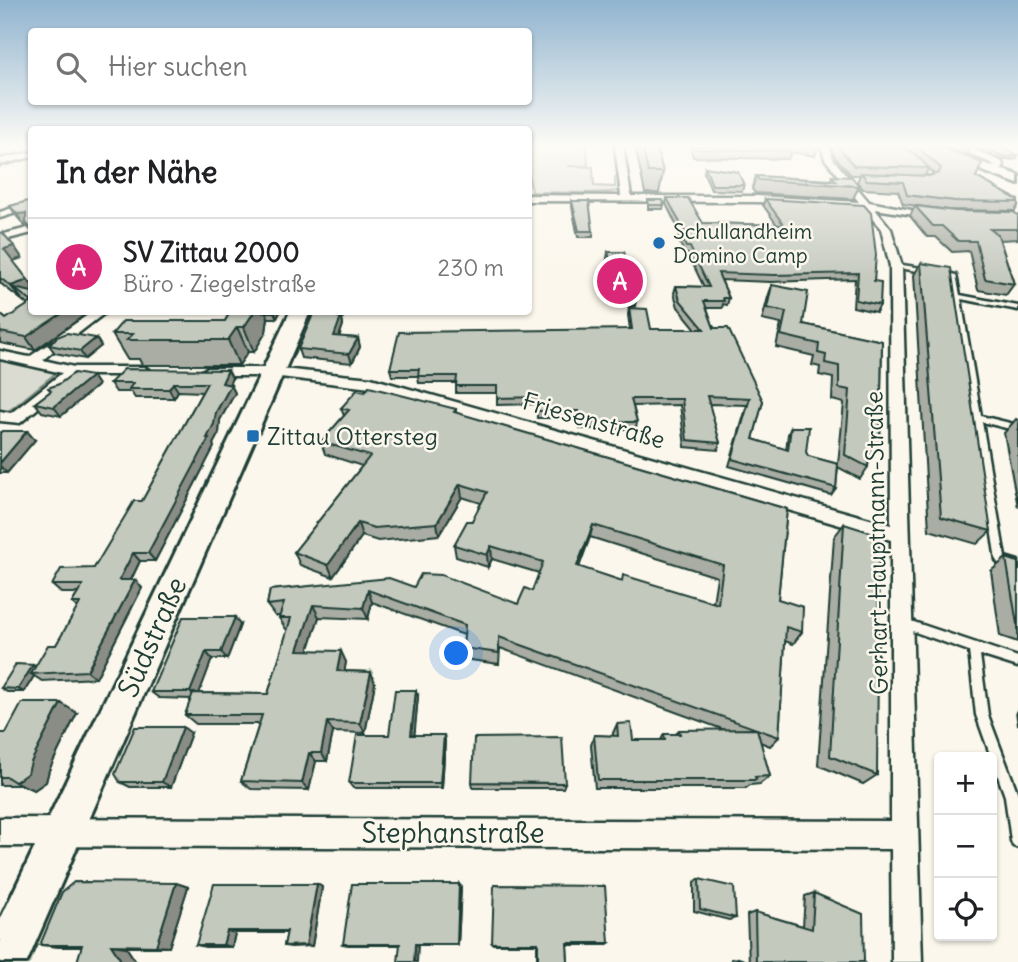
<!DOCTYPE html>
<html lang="de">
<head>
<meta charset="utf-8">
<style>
	body { margin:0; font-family:Delius,sans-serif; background:#f2f2f2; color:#202124 }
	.controls { position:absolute; right:21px; bottom:21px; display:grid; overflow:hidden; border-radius:7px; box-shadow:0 2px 5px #0004 }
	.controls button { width:63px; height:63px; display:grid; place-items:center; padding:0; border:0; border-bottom:2px solid #e0e0e0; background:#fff; color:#202124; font:35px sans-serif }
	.you { position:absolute; left:457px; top:654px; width:24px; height:24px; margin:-18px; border:5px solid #fff; border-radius:50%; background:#1a73e8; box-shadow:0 0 0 10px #1a73e833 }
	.badge { display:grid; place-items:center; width:46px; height:46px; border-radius:50%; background:#db2777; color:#fff; font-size:23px; font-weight:700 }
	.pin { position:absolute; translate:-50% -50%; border:4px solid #fff; box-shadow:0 2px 7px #0006 }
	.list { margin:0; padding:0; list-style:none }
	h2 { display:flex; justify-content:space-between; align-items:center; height:91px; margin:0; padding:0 28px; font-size:30px }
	h2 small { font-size:23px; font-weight:400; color:#757577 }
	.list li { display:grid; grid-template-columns:46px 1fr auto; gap:21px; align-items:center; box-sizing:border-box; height:98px; padding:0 28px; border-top:2px solid #e0e0e0 }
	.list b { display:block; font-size:26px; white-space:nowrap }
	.list p { margin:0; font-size:23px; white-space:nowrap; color:#757577 }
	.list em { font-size:23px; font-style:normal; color:#757577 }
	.icon { flex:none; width:38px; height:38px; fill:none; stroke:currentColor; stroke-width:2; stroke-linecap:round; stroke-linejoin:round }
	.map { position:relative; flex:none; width:1018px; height:962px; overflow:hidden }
	.search { position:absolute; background:#fff; box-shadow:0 2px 5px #0004; left:28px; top:28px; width:504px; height:77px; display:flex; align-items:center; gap:18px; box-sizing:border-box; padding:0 24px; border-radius:7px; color:#757577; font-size:26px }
	.panel { position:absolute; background:#fff; box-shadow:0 2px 5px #0004; left:28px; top:126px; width:504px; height:189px; border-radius:7px }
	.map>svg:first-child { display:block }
	.green { fill:#dbdcd1; stroke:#7d8c82; stroke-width:2 }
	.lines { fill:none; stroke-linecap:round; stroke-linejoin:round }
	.lane-casing { stroke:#1f3d34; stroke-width:5 }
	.street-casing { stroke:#1f3d34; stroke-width:5 }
	.secondary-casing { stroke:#1f3d34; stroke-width:6 }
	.lane { fill:#fbf7ec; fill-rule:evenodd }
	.street { fill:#fbf7ec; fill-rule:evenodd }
	.secondary { fill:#fbf7ec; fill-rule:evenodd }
	.wall { fill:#a9ada3; stroke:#1f3d34; stroke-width:2; fill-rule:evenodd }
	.shaded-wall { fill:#898d85; stroke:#1f3d34; stroke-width:2 }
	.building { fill:#c4c9be; stroke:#1f3d34; stroke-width:2; fill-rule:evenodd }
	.poi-dot { fill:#1f6fb2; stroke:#fbf7ec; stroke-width:2.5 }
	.labels { text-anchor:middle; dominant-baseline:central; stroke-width:5; stroke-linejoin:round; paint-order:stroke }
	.far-poi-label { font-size:21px; fill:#1f3d34; stroke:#fbf7ec; text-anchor:start }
	.street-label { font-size:24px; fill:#1f3d34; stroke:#fbf7ec }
	.poi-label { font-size:24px; fill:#1f3d34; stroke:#fbf7ec; text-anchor:start }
	.near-street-label { font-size:28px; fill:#1f3d34; stroke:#fbf7ec }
</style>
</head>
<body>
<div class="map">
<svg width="1018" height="962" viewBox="0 0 1018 962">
	<rect width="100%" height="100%" fill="#fbf7ec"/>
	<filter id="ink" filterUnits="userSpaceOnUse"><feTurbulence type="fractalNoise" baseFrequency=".0143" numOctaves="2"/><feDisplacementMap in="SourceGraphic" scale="14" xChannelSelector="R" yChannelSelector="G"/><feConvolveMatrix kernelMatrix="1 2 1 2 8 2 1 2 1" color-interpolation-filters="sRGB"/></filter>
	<g filter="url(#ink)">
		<g class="green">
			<path d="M528 146H587L588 166H568L593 167 594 186 615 187V177H620L622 190C611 195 550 192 532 192L529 177Z"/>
			<polygon points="0,361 4,361 57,372 14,407 6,412 0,410"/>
		</g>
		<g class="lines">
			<g class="lane-casing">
				<g id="lane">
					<polygon points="896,264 928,269 931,271 928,273 894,267 894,265"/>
					<polygon points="942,272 956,275 960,295 1018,306 1018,310 961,299 981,416 1018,425 1018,431 982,422 1005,557 1018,561 1018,569 998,563 996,560 951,277 940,275 940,273"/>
					<polygon points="902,618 1018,657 1018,667 980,655 988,715 1018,794 1018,848 1013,846 1011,841 1005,796 976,715 969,651 898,626 897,623 898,620"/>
				</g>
			</g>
			<g class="street-casing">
				<g id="street">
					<polygon points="615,146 623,146 631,196 757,196 859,202 825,159 821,146 829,146 833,159 869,202 938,215 933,218 875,209 891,229 902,266 922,962 892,962 891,849 0,846 0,818 891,821 891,540 370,388 272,376 207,376 200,372 207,368 272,368 371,378 891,525 890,266 881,229 863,208 757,202 528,201 528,195 621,196"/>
					<polygon points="954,146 965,146 1002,162 1004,168 988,173 988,169 995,165"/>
					<polygon points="32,152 32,157 0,165 0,159"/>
					<polygon points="32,202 32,208 0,218 0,212"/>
					<polygon points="32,227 32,233 0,241 0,235"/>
					<polygon points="92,312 106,312 67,342 57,342 57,336"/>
					<polygon points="53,341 60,345 43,360 74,367 144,367 151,371 144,375 78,375 20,423 0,421 0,411 11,413 62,373 0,359 0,351 29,357"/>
				</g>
			</g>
			<g class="secondary-casing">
				<g id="secondary">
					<polygon points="915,146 933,146 1018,175 1018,184"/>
					<polygon points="290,312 310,312 27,962 0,962 0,920"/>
				</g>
			</g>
			<use href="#lane" class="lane"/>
			<use href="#street" class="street"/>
			<use href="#secondary" class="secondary"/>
		</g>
		<g class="wall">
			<polygon points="635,146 656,146 663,172 659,193 645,193"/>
			<polygon points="690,146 818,146 815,156 791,152 788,159 693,157"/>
			<path d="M831 146H939L976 177 1018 200V206L1015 211 949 210 903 204 898 191 863 189 857 182 860 175H851L835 157ZM928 169 934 174 925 176Z"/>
			<polygon points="942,146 971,146 966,155"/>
			<polygon points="983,146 1017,159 1004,160 981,150"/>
			<polygon points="705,167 744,185 742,191 711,190 704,173"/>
			<polygon points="756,176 831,180 832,176 859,186 853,199 755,193 752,189"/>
			<polygon points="667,198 703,223 777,225 763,205 765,199 874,281 880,305 876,312 853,307 855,279 771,282 721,280 729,298 727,305 723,304 722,308 707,308 714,328 763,401 753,439 786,450 788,434 791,427 808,456 838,464 844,403 832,400 833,378 819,375 820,367 812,365 814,356 776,347 781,324 762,320 768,297 772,285 803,324 882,341 880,446 872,458 869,458 868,467 860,479 838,467 836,488 831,495 729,466 747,405 709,404 720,443 718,450 685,447 680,405 633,406 637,422 636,429 580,429 579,418 537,418 536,404 497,405 497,393 456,393 456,383 419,383 418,376 392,376 390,369 630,329 628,315 629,308 651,329 696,329 678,307 674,293 676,286 704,287 688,254 685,254 678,240 680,234 681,234 666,204"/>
			<polygon points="32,200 32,232 27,226 25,226 17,217 10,206"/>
			<polygon points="648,200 664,205 663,209 648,209"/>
			<polygon points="572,201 593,231 593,237 578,237 572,207"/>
			<polygon points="915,206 955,211 1018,215 1018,239 1000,240 1014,284 1006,295 978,290 969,251 952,252 936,237 927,237 910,216"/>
			<polygon points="0,233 14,246 22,258 13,261 32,285 32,312 35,350 0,343 0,314 6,319 28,305 0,283"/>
			<polygon points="608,252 637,293 635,306 618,306 606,265"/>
			<polygon points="921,263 991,531 977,544 929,530 914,275"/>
			<polygon points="230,312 280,312 277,318 268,318 266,332 254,352 248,352 239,365 142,365 139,359 127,359 112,334 225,321"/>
			<polygon points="342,320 343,325 339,337 358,338 360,347 352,363 301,358 298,349"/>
			<polygon points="96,338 101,346 85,359 55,353 49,345"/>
			<polygon points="92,376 98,385 61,416 42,412 35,403 51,391"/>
			<polygon points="232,378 229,384 231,385 235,393 220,420 219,433 213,444 214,447 155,561 140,561 131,580 142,588 96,678 42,681 34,676 24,692 7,692 1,688 36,667 56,645 78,608 72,603 78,593 61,593 52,585 94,568 142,501 202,392 178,391 174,398 135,398 131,392 116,392 110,383"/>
			<path d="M365 392 456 409V413L787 509 778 599 802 632 793 644 785 641 779 737 770 746 760 742 770 776 760 784 750 785 746 788H595L591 745 594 735 613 736V733L617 724 633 740H661L664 734H676L679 730H725L500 648 499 664 464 659 463 648 464 635 372 602 368 619 319 617 308 651 346 662 344 671 371 672 375 683 365 733 333 732 327 761H316L309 790 251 789 241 781 259 724H196L185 715 191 699 159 698 151 692 240 625 227 659H212L199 693 268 694 288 629H286L279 618 280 616H275L267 605 270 590 414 587 518 604 532 591 539 573 492 559 488 567 456 557 454 545 472 521 481 503 462 497 439 535 378 541 362 536 333 577 300 565 294 552 362 466 325 454 321 442 344 416 341 408ZM590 537 717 577 713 603 622 581 579 567Z"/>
			<polygon points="1016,419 1018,420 1018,507 1004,433"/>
			<polygon points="0,433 35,440 7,473 0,473"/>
			<polygon points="844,524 877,775 863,784 818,765 834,537"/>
			<polygon points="1006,558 1018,562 1018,642 1000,636 991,571"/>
			<polygon points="418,696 414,735 444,735 445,741 442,788 353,788 349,783 389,735"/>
			<polygon points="1018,710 1018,725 1016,712"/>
			<polygon points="77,713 49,770 46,782 34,790 23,785 0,785 0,733 6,733"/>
			<polygon points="191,733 171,787 130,787 120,782"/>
			<polygon points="472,782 565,783 563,788 473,788"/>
			<polygon points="699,879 736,918 729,920 694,911 694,882"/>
			<polygon points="176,883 188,887 169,947 126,947 136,962 77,962 82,947 58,947 40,945"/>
			<polygon points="317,884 322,887 312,946 291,947 284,946 287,933 235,933 232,947 205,947 196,945"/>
			<polygon points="459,884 461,887 458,945 348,945 343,944"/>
			<polygon points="814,893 864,962 749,962 747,915 755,912 803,926 805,896"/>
			<polygon points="492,943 609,943 606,945 567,945 568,962 537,962 537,944 493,944"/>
			<polygon points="738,958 749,962 731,962 731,959"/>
		</g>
		<g class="shaded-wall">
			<polygon points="1018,155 1017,159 1004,160 1006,157"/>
			<polygon points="26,213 26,223 27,226 25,226 17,214"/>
			<polygon points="14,246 22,258 12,261 4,249"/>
			<polygon points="28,280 32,285 32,294 14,288 21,298 20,298 11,286"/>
			<polygon points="64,312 89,312 35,350 26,337"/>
			<polygon points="254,312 266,312 268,318 266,332 254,352 244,327"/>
			<polygon points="274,312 280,312 277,318"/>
			<polygon points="340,312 345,312 342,320 343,325 336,345 334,336"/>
			<polygon points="237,327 248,352 239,365 228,340"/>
			<polygon points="96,338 101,346 85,359 80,351"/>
			<polygon points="358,338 360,347 352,363 349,354"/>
			<polygon points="228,370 232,378 226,391 222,383"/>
			<polygon points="92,376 98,385 61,416 54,407"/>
			<polygon points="173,383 178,391 174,398 169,389"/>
			<polygon points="231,385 235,393 220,420 219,433 213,444 214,447 155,561 148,553 207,438 216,412"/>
			<polygon points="27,431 35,440 7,473 0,466 0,463"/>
			<polygon points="460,484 462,497 439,535 437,523"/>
			<polygon points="358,523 362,536 333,577 328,565"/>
			<polygon points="593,525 590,537 575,578 577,566"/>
			<polygon points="491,546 492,559 488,567 487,555"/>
			<polygon points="133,553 140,561 127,588 119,580"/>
			<polygon points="135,580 142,588 96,678 87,671"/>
			<polygon points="368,590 372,602 368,619 363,608"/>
			<polygon points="313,605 319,617 305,661 298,650"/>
			<polygon points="235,617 240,625 227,659 221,652"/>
			<polygon points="341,651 346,662 343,681 337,671"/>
			<polygon points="206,652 212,659 197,699 190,692"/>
			<polygon points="33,665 38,669 31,674 34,676 24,692 18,689"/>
			<polygon points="371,672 375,683 365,733 360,723"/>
			<polygon points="416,690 418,696 414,740 411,735"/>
			<polygon points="61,703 77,713 49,770 46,782 34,790 15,782 31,762"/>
			<polygon points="327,722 333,732 327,761 321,753"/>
			<polygon points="183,727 191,733 171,787 162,782"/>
			<polygon points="444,735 445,741 442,788 440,783"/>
			<polygon points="309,753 316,761 309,790 302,783"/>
			<polygon points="176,883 188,887 169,947 156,946"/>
			<polygon points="317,884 322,887 312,946 306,945"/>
			<polygon points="459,884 461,887 458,945 457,944"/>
			<polygon points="227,931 235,933 232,947 223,945"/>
			<polygon points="415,944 418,945 417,962 414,962"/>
			<polygon points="111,945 126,947 136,962 122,962"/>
		</g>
		<g class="building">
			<polygon points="642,146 656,146 663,172 648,172"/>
			<polygon points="694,146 788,146 791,151 695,149"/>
			<polygon points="838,146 901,146 915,154 929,168 854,166"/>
			<polygon points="916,146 939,146 982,163 976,177 1018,200 1018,202 955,201 907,195 903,182 867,180 861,173 929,176 939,173 941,168"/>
			<polygon points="996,146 1018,155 1006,157 983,147"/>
			<polygon points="705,167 738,172 744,185 712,185"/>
			<polygon points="756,176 836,181 832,176 852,177 859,186 759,180"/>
			<polygon points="667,198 688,198 703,223 784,225 765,199 864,205 871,213 876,255 874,281 881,282 880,305 856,300 858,273 774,275 718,273 729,298 723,298 724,301 704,301 714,328 728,328 763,401 753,439 788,450 791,427 809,427 806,452 808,456 838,464 836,488 732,459 750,398 707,396 720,443 687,440 682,399 631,399 637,422 581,422 579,411 537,411 537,397 497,398 497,386 456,386 457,376 418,376 419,369 390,369 399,332 632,329 629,308 647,309 651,329 704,329 680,300 676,286 709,287 690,247 686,247 680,234 686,234"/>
			<polygon points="32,200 32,229 26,223 26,213 17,214 10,206"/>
			<polygon points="648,200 663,200 664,205 649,205"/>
			<polygon points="572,201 589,201 593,231 579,231"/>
			<polygon points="915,206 955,211 1013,212 1018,215 1018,229 990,229 998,235 1014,284 985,279 976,241 958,241 942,226 933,226"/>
			<polygon points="2,232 14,246 4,249 28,280 11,286 0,278 0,233"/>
			<polygon points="608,252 624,252 637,293 620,293"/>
			<polygon points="921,263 951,268 991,531 941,517"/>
			<polygon points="772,285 808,292 803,324 882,341 880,446 869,443 868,467 845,455 850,390 839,388 839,366 825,363 826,355 818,353 819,344 781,335 786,312 767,308"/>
			<polygon points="14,288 32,292 32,302"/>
			<polygon points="32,302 32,312 64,312 26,337 0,332 0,314 6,319"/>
			<polygon points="230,312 254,312 244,327 237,327 228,340 127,340 133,334 112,334 123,321 225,321"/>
			<polygon points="314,312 340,312 338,317 341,317 334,336 358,338 349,354 298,349"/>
			<polygon points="67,333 96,338 80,351 49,345 57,337"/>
			<polygon points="124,369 228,370 222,383 231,385 216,412 214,424 207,438 209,438 148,553 133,553 119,580 135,580 87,671 31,674 48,645 56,645 80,603 72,603 83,585 52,585 61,569 94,568 134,501 142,501 207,383 173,383 169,389 129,389 133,383 110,383"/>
			<polygon points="74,373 92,376 54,407 35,403 51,391 48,388 59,384"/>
			<path d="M369 387 456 409 454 412 787 509 778 599 803 607 802 632 786 627 779 737 499 637V653L463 648 465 625 368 590 363 608 313 605 298 650 341 651 337 671 371 672 360 723 327 722 321 753H309L302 783 241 781 262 715H185L193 693 268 694 291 618H279L284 603 267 605 270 590 389 578 414 587 421 574 441 575 518 604 525 588 532 591 543 562 491 546 487 555 454 545 467 521H472L487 492 460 484 437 523 374 528 358 523 328 565 294 552 370 456 321 442 349 410 341 408 357 390 365 392ZM593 525 723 565 718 604 623 575 622 581 577 566Z"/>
			<polygon points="2,431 27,431 0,463 0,433"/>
			<polygon points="844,524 879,535 877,775 830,756"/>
			<polygon points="1006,558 1018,562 1018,625 1017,624"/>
			<polygon points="183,617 235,617 221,652 206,652 190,692 151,692"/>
			<polygon points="16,664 33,665 18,689 1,688"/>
			<polygon points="395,690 416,690 411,735 444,735 440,783 349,783 357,735 389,735"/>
			<polygon points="22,703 61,703 31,762 28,773 15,782 7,777 0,777 0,733 6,733"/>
			<polygon points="631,723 633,740 665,740 664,734 680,734 679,730 757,729 770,776 755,777 756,780 598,780 594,735 618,736 617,724"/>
			<polygon points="135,727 183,727 162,782 120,782 115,774"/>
			<polygon points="562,737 565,783 472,782 474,738"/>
			<polygon points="699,879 734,887 736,918 700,909"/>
			<polygon points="74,882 176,883 156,946 111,945 122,962 77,962 82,945 40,945 62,892"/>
			<polygon points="214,884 317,884 306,945 284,946 287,931 227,931 223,945 196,945"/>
			<polygon points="352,884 459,884 457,944 415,944 414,962 398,962 400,944 343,944"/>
			<polygon points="494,885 605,886 609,943 567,943 568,962 538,962 538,943 492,943"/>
			<polygon points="814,893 863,914 864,962 756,962 755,912 812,929"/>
			<polygon points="738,958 749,962 738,962"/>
		</g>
	</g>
	<linearGradient id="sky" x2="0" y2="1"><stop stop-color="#90b4cf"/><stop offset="0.52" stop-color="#fdfbf6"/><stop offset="1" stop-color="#fdfbf6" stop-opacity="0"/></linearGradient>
	<rect width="1018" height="281" fill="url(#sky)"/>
	<g class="poi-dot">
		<circle cx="659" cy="243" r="7"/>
		<rect x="246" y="429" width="14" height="14" rx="3.5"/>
	</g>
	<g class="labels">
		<g class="far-poi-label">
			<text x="673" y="231">Schullandheim<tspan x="673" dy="24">Domino Camp</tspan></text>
		</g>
		<g class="street-label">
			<text transform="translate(594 420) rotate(16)">Friesenstraße</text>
			<text transform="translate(876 543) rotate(-91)">Gerhart-Hauptmann-Straße</text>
		</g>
		<g class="poi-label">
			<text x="267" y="436">Zittau Ottersteg</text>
		</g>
		<g class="near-street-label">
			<text transform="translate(152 637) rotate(-66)">Südstraße</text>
			<text x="453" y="833">Stephanstraße</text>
		</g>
	</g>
</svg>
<div class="controls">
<button>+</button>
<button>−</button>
<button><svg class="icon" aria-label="locate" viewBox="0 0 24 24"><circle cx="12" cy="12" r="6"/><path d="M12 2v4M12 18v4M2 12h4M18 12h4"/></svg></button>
</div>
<div class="you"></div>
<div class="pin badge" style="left:620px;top:281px">A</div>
<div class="search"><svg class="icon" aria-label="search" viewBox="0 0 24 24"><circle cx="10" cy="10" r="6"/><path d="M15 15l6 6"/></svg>Hier suchen</div>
<section class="panel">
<h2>In der Nähe<small></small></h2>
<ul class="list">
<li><span class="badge">A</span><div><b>SV Zittau 2000</b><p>Büro · Ziegelstraße</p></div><em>230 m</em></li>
</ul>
</section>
</div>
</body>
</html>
